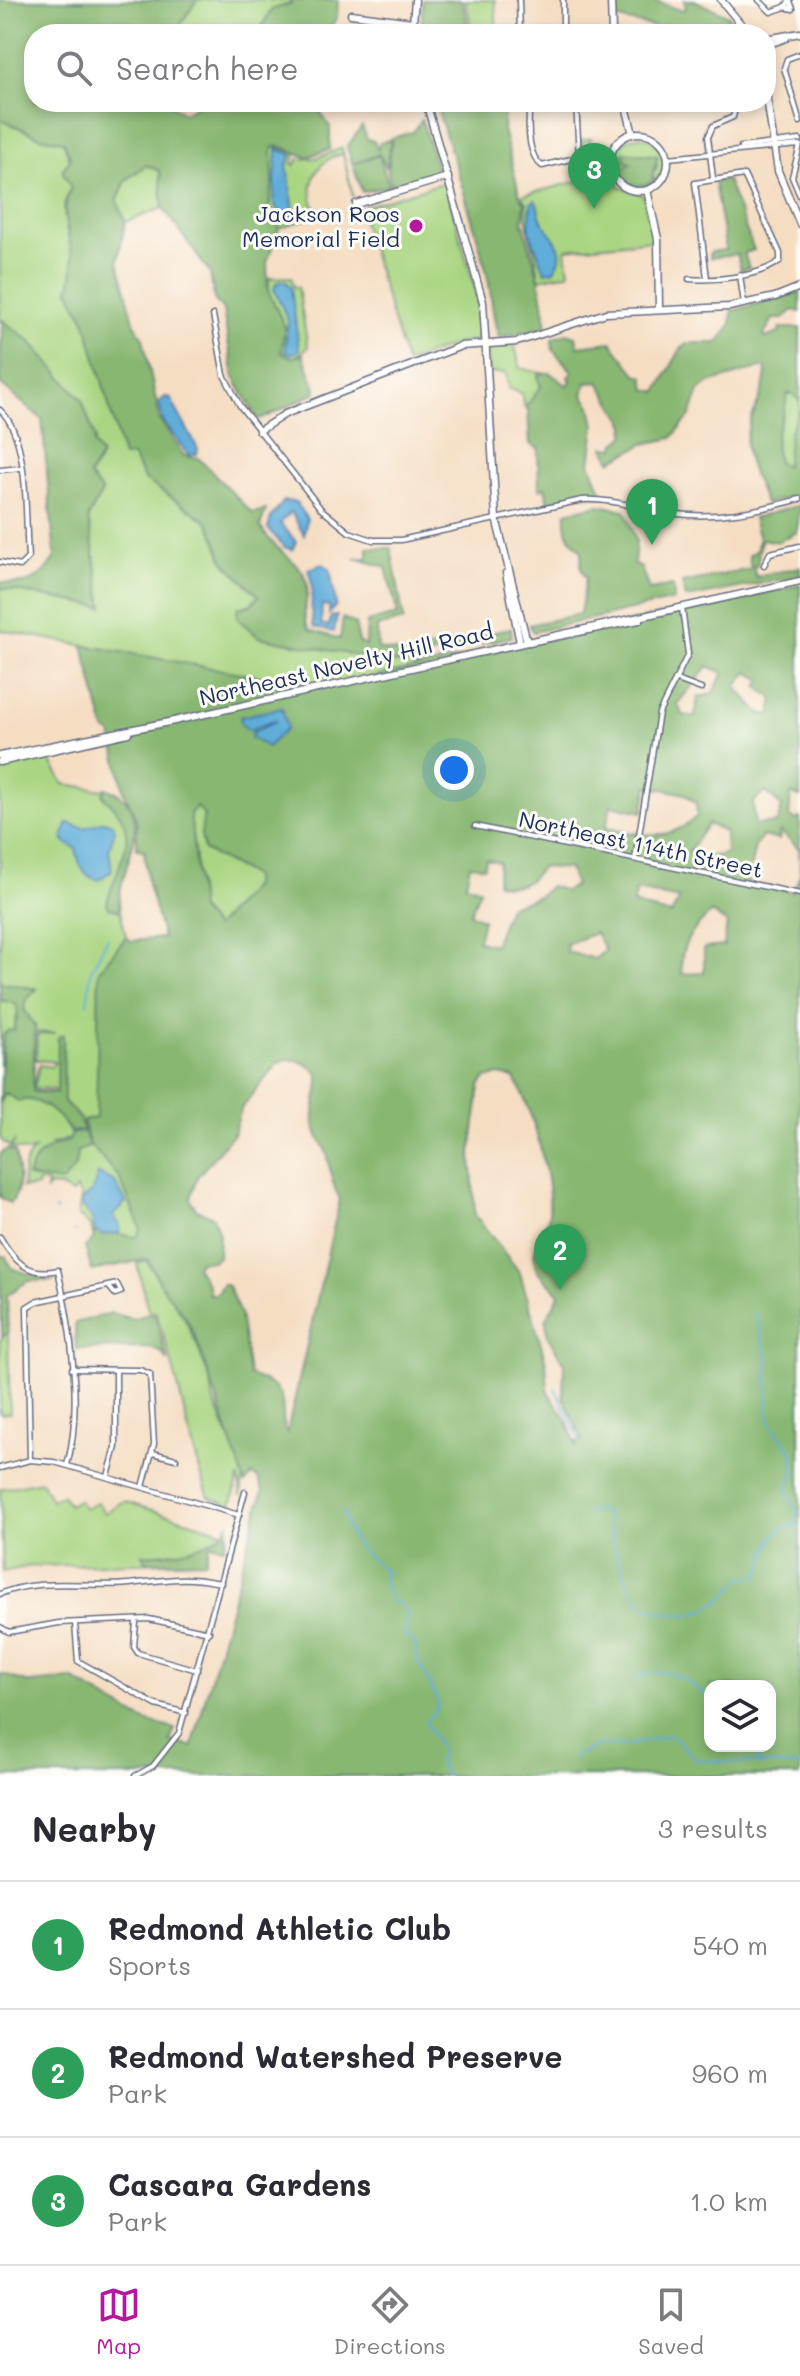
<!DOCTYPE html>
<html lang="en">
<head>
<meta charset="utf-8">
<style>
	body { margin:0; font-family:Mali,sans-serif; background:#f7f7f7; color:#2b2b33 }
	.controls { position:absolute; right:24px; bottom:24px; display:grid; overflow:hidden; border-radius:16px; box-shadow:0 4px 12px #0003 }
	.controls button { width:72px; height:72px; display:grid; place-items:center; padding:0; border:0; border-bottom:2px solid #e1e1e2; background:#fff; color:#2b2b33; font:40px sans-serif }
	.you { position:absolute; left:454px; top:770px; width:28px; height:28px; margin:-20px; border:6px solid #fff; border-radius:50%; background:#1a73e8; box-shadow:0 0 0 12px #1a73e833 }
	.badge { display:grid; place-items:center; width:52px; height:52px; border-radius:50%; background:#b5179e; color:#fff; font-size:26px; font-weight:700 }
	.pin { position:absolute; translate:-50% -66px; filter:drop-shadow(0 2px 4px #0008) }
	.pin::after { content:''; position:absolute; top:42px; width:28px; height:24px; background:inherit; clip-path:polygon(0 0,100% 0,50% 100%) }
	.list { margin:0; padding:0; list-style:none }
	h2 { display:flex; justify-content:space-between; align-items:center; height:104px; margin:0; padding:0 32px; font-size:34px }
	h2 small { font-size:26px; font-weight:400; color:#7c7c81 }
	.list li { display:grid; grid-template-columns:52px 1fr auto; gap:24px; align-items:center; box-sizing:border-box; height:128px; padding:0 32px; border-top:2px solid #e1e1e2 }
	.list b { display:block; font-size:30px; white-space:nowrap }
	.list p { margin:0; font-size:26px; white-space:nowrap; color:#7c7c81 }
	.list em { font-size:26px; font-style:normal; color:#7c7c81 }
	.icon { flex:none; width:44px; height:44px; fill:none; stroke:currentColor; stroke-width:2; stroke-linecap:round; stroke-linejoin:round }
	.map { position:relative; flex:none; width:800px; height:1776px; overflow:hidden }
	.search { position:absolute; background:#fff; box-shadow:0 4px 12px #0003; left:24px; right:24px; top:24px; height:88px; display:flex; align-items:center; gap:20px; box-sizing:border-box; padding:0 28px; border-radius:32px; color:#7c7c81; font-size:30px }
	.sheet { height:488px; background:#fff }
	nav { display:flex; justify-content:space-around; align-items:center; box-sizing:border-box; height:112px; border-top:2px solid #e1e1e2; background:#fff; font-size:22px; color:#7c7c81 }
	nav a { display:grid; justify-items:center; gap:4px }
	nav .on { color:#b5179e }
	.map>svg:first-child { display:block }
	.green { fill:#aad683; stroke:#628270; stroke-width:2 }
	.forest { fill:#87b771; stroke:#517368; stroke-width:2; fill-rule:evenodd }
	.water { fill:#61adda; stroke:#3e6e9c; stroke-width:2 }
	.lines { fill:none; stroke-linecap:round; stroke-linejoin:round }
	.stream { stroke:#61adda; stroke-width:2 }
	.street-casing { stroke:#676c81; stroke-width:7 }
	.secondary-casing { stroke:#676c81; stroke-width:9 }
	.street { stroke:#fff; stroke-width:4 }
	.secondary { stroke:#fff; stroke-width:6 }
	.poi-dot { fill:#b5179e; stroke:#fdfcf7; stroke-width:3 }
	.labels { text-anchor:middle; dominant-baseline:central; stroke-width:6; stroke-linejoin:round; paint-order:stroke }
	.poi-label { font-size:22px; fill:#1b2f5e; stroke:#fdfcf7; text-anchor:end }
	.street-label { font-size:22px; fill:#1b2f5e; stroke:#fdfcf7 }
</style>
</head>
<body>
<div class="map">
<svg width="800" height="1776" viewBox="0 0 800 1776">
	<rect width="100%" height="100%" fill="#fdfcf7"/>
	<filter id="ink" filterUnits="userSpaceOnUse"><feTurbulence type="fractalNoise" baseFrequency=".0125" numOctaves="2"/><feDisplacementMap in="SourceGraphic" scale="16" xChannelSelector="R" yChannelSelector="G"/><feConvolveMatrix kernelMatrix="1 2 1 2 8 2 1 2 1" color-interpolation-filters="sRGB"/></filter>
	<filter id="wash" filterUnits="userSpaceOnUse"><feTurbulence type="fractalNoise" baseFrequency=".006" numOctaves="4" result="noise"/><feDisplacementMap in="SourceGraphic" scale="32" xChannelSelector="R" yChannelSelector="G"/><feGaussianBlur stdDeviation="1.8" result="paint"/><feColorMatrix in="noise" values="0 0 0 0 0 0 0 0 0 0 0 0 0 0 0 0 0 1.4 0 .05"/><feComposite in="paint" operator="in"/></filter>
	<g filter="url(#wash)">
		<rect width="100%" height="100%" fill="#f5ddc2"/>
		<g class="green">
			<path d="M197 0H290L291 4C274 6 264 17 258 34H174Z"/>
			<polygon points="465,0 495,0 497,34 473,34"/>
			<path d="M0 119 40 137 63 141C69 156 76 175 70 190 67 198 64 200 64 209 65 239 80 259 69 290L86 322 123 456 133 455 144 479 209 522 225 563 259 596 250 605 237 608 238 619 259 637 418 666 800 779 0 630V588L103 607 88 518 102 492 89 476 99 461 93 444 30 341 0 321Z"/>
			<path d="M642 136C665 143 671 164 655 181L652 176 657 167 656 155 622 154 631 165 616 171C611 150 622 138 642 136Z"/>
			<path d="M591 138 588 157 607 165 620 187 643 195 653 240 566 249 569 273 539 279C538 251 523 230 527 202L520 196 606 174 581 157 580 140Z"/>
			<path d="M274 146 296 154 292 164 295 165 299 159 317 158 342 148 353 197 343 154C314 159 303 190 319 215L279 228 269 205 273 182 271 155Z"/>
			<polygon points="146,165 160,171 163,208 125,222 117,201 126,180"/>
			<polygon points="445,182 477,297 479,340 456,344 406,363 360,212 362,207"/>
			<polygon points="291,277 294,287 298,287 308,348 293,358 281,353 284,334 269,298 269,278"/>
			<polygon points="514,342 520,368 541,373 538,376 541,387 525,408 521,393 508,388 506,373 488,373 486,343"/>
			<path d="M792 393 799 397 800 409 790 431 787 463 781 466C763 443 785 419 787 394Z"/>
			<polygon points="48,757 64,784 117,792 130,808 135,836 117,897 126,937 99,971 105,1122 74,1124 53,1089 36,1088 37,1091 52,1092 49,1095 33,1093 39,1065 51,1067 55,1062 36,1060 37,1035 55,1033 14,1031 0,1066 0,769"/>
			<polygon points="197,807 205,815 201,834 204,850 253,876 253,886 215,928 200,910 190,813"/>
			<path d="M5 1093 19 1101C42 1093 67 1123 72 1138L50 1145 97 1140 116 1166 144 1229 140 1238 99 1234 93 1236 91 1227 78 1215 81 1197 76 1189 72 1194 60 1187 50 1186 46 1190 47 1183 38 1182 37 1187 22 1188C25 1178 19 1162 36 1149L29 1152 11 1148 15 1140 10 1147 0 1139V1104Z"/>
			<path d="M146 1260 185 1319 196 1343 211 1382 213 1399 244 1473 241 1496 239 1477 231 1505 209 1497C186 1437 179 1373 156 1313L148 1310 137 1264Z"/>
			<polygon points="8,1332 10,1413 0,1414 0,1340"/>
			<polygon points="41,1481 51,1500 62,1495 69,1505 78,1500 85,1509 97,1502 105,1513 123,1501 228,1533 224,1547 210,1544 205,1561 31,1566 3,1572 0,1489"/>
		</g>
		<g class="forest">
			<path d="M0 0H197L174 34H34V102H167L183 113 205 102H298L305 107H317L330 127V149L307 157 280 146 272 148 273 182 269 205 279 228 267 262 268 291 285 327 281 353 293 358 303 354 316 389 315 393 262 419 257 418 234 377 223 310 214 299 210 273 163 208 160 171 146 165 126 180 117 201 125 222 118 261 135 325 143 338 160 420 184 456 198 458 252 513 266 510 260 526C273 550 297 559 305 577 313 596 297 613 310 630L340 639 343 618 355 624 359 642 366 646 367 622 398 615 386 567 355 558H368V548H391L404 620 377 627 378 649 405 654 511 628 512 637 396 663 259 637 238 619 237 608 250 605 259 596 225 563 209 523 144 479 133 456 123 457 86 322 69 290C83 252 54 221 71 188L62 170 71 159 63 141 40 137 0 119Z"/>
			<polygon points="290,0 338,0 337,18 325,34 258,34 272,9 291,4"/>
			<polygon points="423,0 462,0 470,34 421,34"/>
			<polygon points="616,0 651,0 681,10 686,8 684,0 694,0 729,16 732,30 738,34 678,32 618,19"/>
			<path d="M435 102H487L497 113 504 106 503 130 520 196 525 203 523 222 539 279 547 327 499 337C493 325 491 286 486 270 472 213 453 158 435 102Z"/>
			<polygon points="422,120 438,172 391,184 388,172 392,138 413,132"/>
			<polygon points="362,126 367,139 374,141 378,151 379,143 391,139 387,168 379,154 354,164 379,155 389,186 362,192 347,147"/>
			<polygon points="624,152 658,156 652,176 655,181 639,187 623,181 616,171 631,164 625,161"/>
			<polygon points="727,180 754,250 744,253 749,268 741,270 737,254 710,258 710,252 726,250 714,182"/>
			<path d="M800 292V312L793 310 783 319H773L764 335 765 338 779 333 780 328H800V402L792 393 787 394C784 428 770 425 778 463L786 466 790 431 800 409V495L765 504C758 485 746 463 746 442 747 417 766 397 766 368H759L709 383 699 391 690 416 672 438 644 444 611 461 604 447 615 448 616 443 625 436 626 425 599 382 586 383 583 395 591 406 595 426 590 463 603 496 579 495 548 502 545 487 539 489 538 448 530 444 528 409 525 408 541 387 538 376 541 373H550L568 386 571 380 568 377 573 372 553 350 552 339 567 333 576 336 578 346 611 342 636 374 644 377 646 389 657 392 682 347 688 343H718L731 325 732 311Z"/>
			<path d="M2 320 30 341 82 400 95 438 94 444 101 456 89 476 102 492 88 518 103 607 0 588V582C28 587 40 581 55 557L42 419 0 384Z"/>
			<path d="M599 505 625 510 636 540 634 563 641 568 649 590 673 586 674 600 533 632 529 625 580 614 586 578 581 568 582 551C568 538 565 531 566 512Z"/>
			<polygon points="800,505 797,532 778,542 761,539 757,566 753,567 756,577 800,567 800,576 686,598 682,583 751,569 749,555 756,551 759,539 753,518"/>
			<path d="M800 585V797L791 794 789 816 795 820 800 818V874L799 849 780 831 779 840 763 836 755 846 747 883 793 892 800 874V1776H0V1674L30 1683 72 1679 145 1721 175 1729 170 1741 192 1747 263 1490 258 1478 252 1475 245 1483 199 1346 187 1319 163 1288 147 1259 92 1271 85 1247 93 1240 95 1231 137 1237 141 1229 119 1177 89 1144 83 1120 96 1118 99 971 126 937 131 941 163 938 148 884 144 850 137 849V821L125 794 111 733 105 730 83 645 324 688ZM708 666 724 673 712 694 698 697 695 717 683 715 677 704ZM748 672 762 680 758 687 772 698V714H760L736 687ZM648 786 685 794 696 803 697 816C670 843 640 835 606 828L611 805 643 812ZM766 792 782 807 777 823 755 825 753 802ZM197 807 204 815 201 834 204 850 253 876V886L215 928 200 910 190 813ZM708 824 725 832 726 854 705 857 689 851ZM486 859 499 862 497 883C518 890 529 884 541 867L569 869 575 885 565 891 550 886 539 896 509 906 494 945 478 941 483 919 470 914 480 889 466 884 470 865 484 867ZM637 890 679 899 671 915 633 904ZM711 912 727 923 724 946 704 948V973L682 974C678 945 692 931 711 912ZM595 933 605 950 595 959 567 952 566 944ZM287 1059C339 1067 311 1091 314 1124 316 1137 326 1146 328 1158 331 1174 332 1185 340 1199L287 1433C279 1421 287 1402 277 1390 269 1381 258 1380 249 1374L240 1314 228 1286 223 1284 216 1294H209L208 1285 196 1267 199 1261H213L218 1257 219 1235 213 1217 196 1209 190 1199 197 1177 233 1134 242 1107 278 1063ZM500 1075 514 1078C531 1102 555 1190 548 1220 544 1236 529 1250 536 1267 541 1280 554 1283 559 1295L546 1320 548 1337 564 1363 563 1397 581 1436 582 1440 577 1441 576 1445 565 1417 548 1392 546 1362 520 1273 475 1215 471 1153 480 1086 486 1078ZM710 1686H770V1746H710Z"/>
			<path d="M105 788C167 808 112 875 120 911L109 908 107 903C119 856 146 833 103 796Z"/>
			<path d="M0 982 37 989 26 1000 24 1009 35 1026 33 1092 57 1093 58 1037 63 1035 64 1101 79 1118 84 1130 71 1132C60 1117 39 1094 19 1101L5 1093 0 1101 3 1036 8 1030 14 1031 18 1011 16 1004 0 1000Z"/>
			<path d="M85 1132 89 1147 77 1151 75 1167 63 1182 27 1177C34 1155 47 1146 69 1141L72 1133Z"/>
			<path d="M7 1149 15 1152C18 1168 23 1192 10 1203L0 1197V1154Z"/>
			<polygon points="0,1256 5,1256 13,1269 54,1281 28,1281 7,1295 8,1332 2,1336"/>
			<path d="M112 1313C128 1317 131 1323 147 1313L155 1315 168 1361 161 1352 150 1348 76 1349 75 1323Z"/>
			<path d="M229 1523 224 1547 210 1544 205 1561 146 1562 143 1554C166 1556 221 1546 229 1523Z"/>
		</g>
		<g class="water">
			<polygon points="277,149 292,155 287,165 294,212 289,219 281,217 274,203"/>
			<path d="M535 200C539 206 538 211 541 218 547 235 573 248 553 271L545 272 529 230 531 203Z"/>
			<polygon points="285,281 291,287 299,350 292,354 285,352 288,320 274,289 276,283"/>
			<polygon points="165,397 170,398 198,449 197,454 188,455 163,421 159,403"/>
			<polygon points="284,501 296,502 307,519 304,535 291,512 280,523 296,542 292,550 284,547 268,529 271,517"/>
			<path d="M323 564 330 569 336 605 329 614V606L322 605 321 624 329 626 331 617 337 616 334 632 314 627C307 607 317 590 308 569Z"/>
			<polygon points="282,708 287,728 267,747 251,737 252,733 277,720 249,730 242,725 240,717"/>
			<path d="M104 821 113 824 115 830 109 849 112 870 99 880C82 876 79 864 76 849L64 842 63 835 68 823 84 828Z"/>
			<polygon points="98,1174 114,1181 126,1202 113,1216 120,1225 119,1233 102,1235 95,1231 92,1219 82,1206 83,1199 92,1192"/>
		</g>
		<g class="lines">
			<g class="stream">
				<polyline points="87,1003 91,971 108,937"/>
				<polyline points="55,1209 57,1212"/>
				<polyline points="74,1231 75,1232"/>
				<polyline points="755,1313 767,1357 768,1415 771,1425 792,1451 794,1470 787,1489 797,1513 794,1525"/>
				<polyline points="555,1388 580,1441"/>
				<path d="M343 1511C350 1545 361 1550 386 1572L383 1580 390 1600 401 1604 407 1616 405 1636 414 1642C415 1663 430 1680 437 1701L438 1707 425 1722 442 1750 438 1762 446 1776"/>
				<path d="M586 1514 599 1509 606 1513C612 1539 620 1574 635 1596 642 1606 650 1609 661 1612 698 1621 718 1605 742 1578L758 1576C768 1562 766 1519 800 1527"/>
				<path d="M655 1672C680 1671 692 1685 710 1699"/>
				<polyline points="632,1679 650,1673"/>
				<polyline points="629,1745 671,1735 697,1760 800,1766"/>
				<polyline points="750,1746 761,1766"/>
				<polyline points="573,1757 599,1745 626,1746"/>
			</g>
		</g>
	</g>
	<g filter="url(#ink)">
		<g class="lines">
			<g class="street-casing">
				<g id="street">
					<polyline points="519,0 520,34"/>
					<polyline points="759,0 771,12 785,7 790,0"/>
					<polyline points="785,7 793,9 790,1"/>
					<polyline points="563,34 563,0"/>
					<polyline points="800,54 787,59 784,68 800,122"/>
					<path d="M530 102C528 120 526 154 542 166L579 157 576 102"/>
					<polyline points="694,102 724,102"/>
					<polyline points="800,145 792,177 800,196"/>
					<polyline points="741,147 800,140"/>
					<polyline points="668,158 799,145"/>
					<polyline points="713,178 708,137 713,126 733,117 737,102"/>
					<polyline points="740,275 744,304"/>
					<path d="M689 279C715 281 759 277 780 261V253L744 175 695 183 707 278"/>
					<path d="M213 315 224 375 240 406 321 509 349 532 373 540H401L582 500C611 498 640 509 669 513 715 520 756 511 800 499"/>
					<path d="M0 410C30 437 25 518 28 558L20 566 0 562"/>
					<polyline points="0,470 21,468"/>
					<polyline points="764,565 770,553 800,546"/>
					<polyline points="677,680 701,689"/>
					<polyline points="475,826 800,894"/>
					<polyline points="635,859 659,713 688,654 682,608"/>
					<path d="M0 1237C14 1261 28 1277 58 1270 71 1326 83 1409 67 1465"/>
					<polyline points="72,1369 140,1370 150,1374 154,1444 143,1487"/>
					<polyline points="153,1453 176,1459"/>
					<polyline points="30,1460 27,1307 35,1302 117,1284 121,1292 115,1294 110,1288"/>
					<polyline points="0,1468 30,1460 54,1462 239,1515"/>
					<polyline points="108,1476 116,1447 116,1370"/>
					<path d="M0 1594C41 1577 87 1588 129 1584 170 1580 179 1575 221 1583"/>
					<polyline points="136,1622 134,1647 138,1653 197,1670"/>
					<polyline points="75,1623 78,1661 156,1705 186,1713"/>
					<polyline points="0,1627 9,1632 59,1623 149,1619 209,1632"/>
					<polyline points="135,1776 153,1766 179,1733 245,1492"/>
				</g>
			</g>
			<g class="secondary-casing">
				<g id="secondary">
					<polyline points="611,0 612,34"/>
					<polyline points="721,0 749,34"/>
					<polyline points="351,14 413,22"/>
					<polyline points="412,34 415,0"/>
					<polyline points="766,39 800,33"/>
					<polyline points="766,45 786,38"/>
					<polyline points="766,92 778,171 800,224"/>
					<polyline points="426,102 483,302 496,518 527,642"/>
					<polyline points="625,102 633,134"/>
					<circle cx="639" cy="162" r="29"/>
					<polyline points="647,190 658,239 659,308"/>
					<polyline points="356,204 448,177"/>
					<polyline points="259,431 285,414 461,346 517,342 606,313 729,307 775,297 800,287"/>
					<polyline points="506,573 520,643"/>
					<polyline points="529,642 639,620"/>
					<polyline points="0,756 174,721 800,581"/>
					<polyline points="0,762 128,733"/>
				</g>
			</g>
			<use href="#street" class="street"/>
			<use href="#secondary" class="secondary"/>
		</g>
	</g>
	<circle class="poi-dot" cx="416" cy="226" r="8"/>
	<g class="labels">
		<g class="poi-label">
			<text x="400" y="213">Jackson Roos<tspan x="400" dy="25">Memorial Field</tspan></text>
		</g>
		<g class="street-label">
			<text transform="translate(346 664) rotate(-13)">Northeast Novelty Hill Road</text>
			<text transform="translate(641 844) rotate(12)">Northeast 114th Street</text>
		</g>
	</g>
</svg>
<div class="controls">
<button><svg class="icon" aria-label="layers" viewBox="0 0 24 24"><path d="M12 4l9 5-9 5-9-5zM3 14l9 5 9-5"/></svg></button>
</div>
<div class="you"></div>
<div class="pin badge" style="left:652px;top:545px;background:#2e9e5b">1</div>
<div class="pin badge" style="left:560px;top:1290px;background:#2e9e5b">2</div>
<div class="pin badge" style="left:594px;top:209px;background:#2e9e5b">3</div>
<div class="search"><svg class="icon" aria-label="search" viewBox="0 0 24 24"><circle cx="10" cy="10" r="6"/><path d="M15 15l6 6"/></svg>Search here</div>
</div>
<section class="sheet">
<h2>Nearby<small>3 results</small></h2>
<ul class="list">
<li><span class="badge" style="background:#2e9e5b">1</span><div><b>Redmond Athletic Club</b><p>Sports</p></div><em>540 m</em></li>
<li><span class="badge" style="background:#2e9e5b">2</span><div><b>Redmond Watershed Preserve</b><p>Park</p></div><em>960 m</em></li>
<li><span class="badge" style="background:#2e9e5b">3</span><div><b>Cascara Gardens</b><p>Park</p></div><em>1.0 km</em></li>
</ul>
</section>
<nav>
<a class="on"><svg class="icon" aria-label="map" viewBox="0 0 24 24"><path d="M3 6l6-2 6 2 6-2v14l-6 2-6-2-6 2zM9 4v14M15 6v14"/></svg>Map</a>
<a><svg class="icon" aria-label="directions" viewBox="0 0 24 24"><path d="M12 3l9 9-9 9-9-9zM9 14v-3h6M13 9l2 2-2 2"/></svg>Directions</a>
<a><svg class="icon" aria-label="saved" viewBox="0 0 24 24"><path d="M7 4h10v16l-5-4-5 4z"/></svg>Saved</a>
</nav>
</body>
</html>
